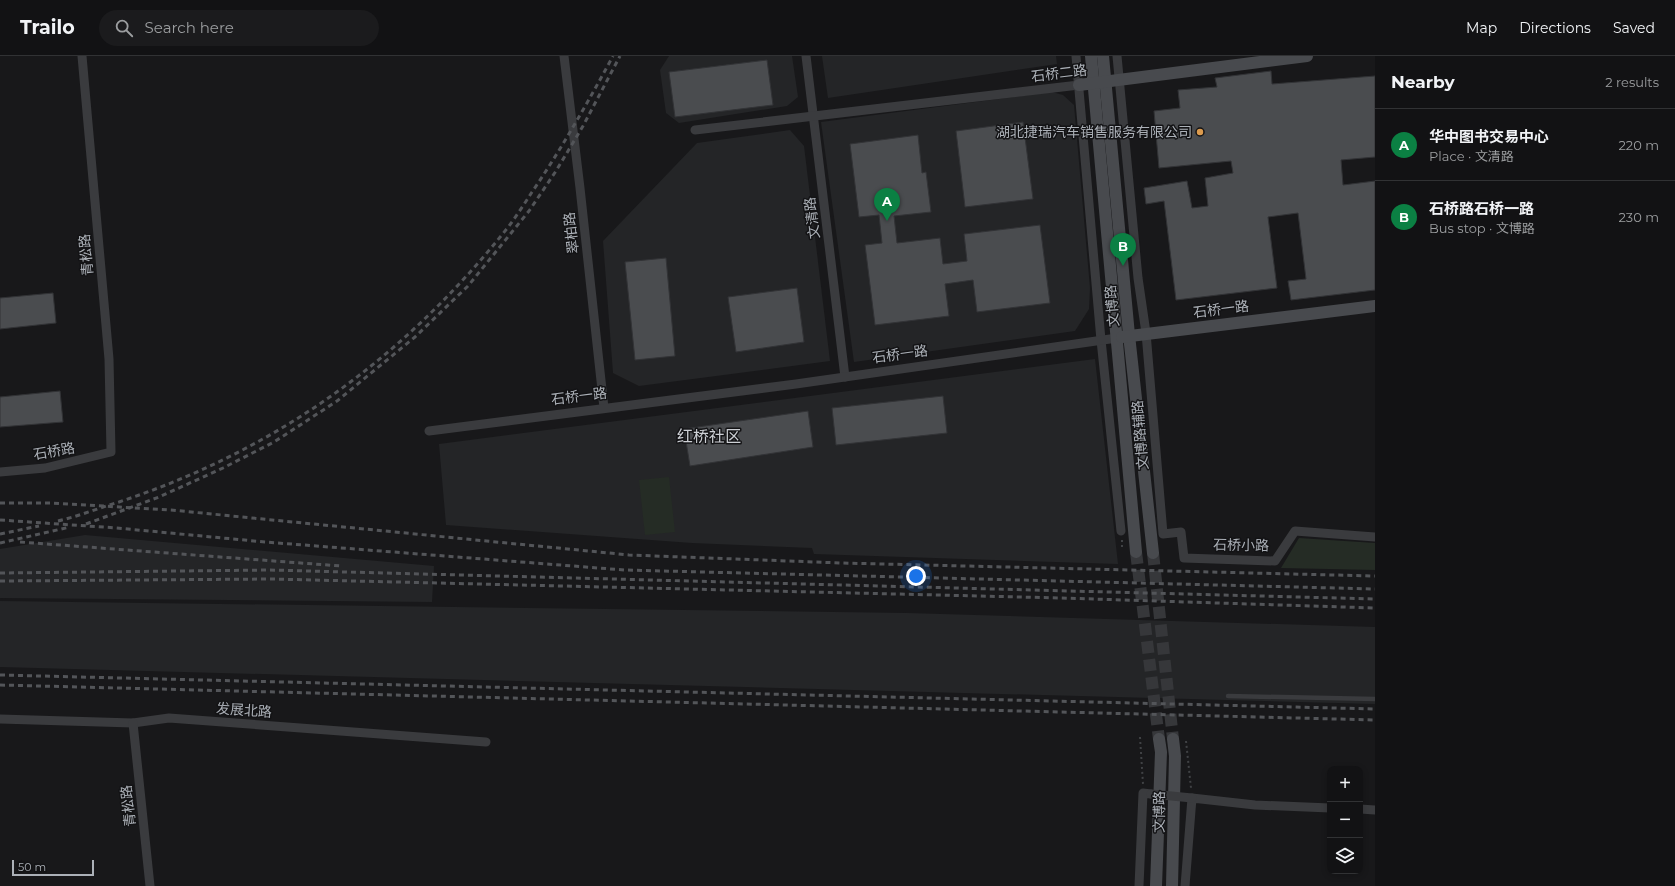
<!DOCTYPE html>
<html lang="en">
<head>
<meta charset="utf-8">
<style>
	body { margin:0; font-family:Montserrat,"Noto Sans SC",sans-serif; background:#1b1b1d; color:#f1f3f6 }
	.controls { position:absolute; right:12px; bottom:12px; display:grid; overflow:hidden; border-radius:8px; box-shadow:0 2px 6px #0003 }
	.controls button { width:36px; height:36px; display:grid; place-items:center; padding:0; border:0; border-bottom:1px solid #313234; background:#121214; color:#f1f3f6; font:20px sans-serif }
	.scale { position:absolute; left:12px; bottom:10px; width:82px; box-sizing:border-box; padding-left:4px; border:2px solid #acb1b8; border-top:0; font-size:11px; line-height:14px; white-space:nowrap; color:#acb1b8; -webkit-text-stroke:3px #131315; paint-order:stroke }
	.you { position:absolute; left:916px; top:520px; width:14px; height:14px; margin:-10px; border:3px solid #fff; border-radius:50%; background:#1a73e8; box-shadow:0 0 0 6px #1a73e833 }
	.badge { display:grid; place-items:center; width:26px; height:26px; border-radius:50%; background:#0b8043; color:#fff; font-size:13px; font-weight:700 }
	.pin { position:absolute; translate:-50% -33px; filter:drop-shadow(0 1px 2px #0008) }
	.pin::after { content:''; position:absolute; top:21px; width:14px; height:12px; background:inherit; clip-path:polygon(0 0,100% 0,50% 100%) }
	.list { margin:0; padding:0; list-style:none }
	h2 { display:flex; justify-content:space-between; align-items:center; height:52px; margin:0; padding:0 16px; font-size:17px }
	h2 small { font-size:13px; font-weight:400; color:#9c9ea0 }
	.list li { display:grid; grid-template-columns:26px 1fr auto; gap:12px; align-items:center; box-sizing:border-box; height:72px; padding:0 16px; border-top:1px solid #313234 }
	.list b { display:block; font-size:15px; white-space:nowrap }
	.list p { margin:0; font-size:13px; white-space:nowrap; color:#9c9ea0 }
	.list em { font-size:13px; font-style:normal; color:#9c9ea0 }
	.icon { flex:none; width:22px; height:22px; fill:none; stroke:currentColor; stroke-width:2; stroke-linecap:round; stroke-linejoin:round }
	.map { position:relative; flex:none; width:1375px; height:830px; overflow:hidden }
	header { display:flex; align-items:center; gap:24px; box-sizing:border-box; height:56px; padding:0 20px; background:#121214; border-bottom:1px solid #313234 }
	header strong { font-size:19px }
	nav { display:flex; gap:22px; margin-inline-start:auto; font-size:14px }
	.search { width:280px; height:36px; background:#1b1b1d; display:flex; align-items:center; gap:10px; box-sizing:border-box; padding:0 14px; border-radius:22px; color:#9c9ea0; font-size:15px }
	main { display:flex }
	aside { flex:1; background:#121214 }
	.map>svg:first-child { display:block }
	.built { fill:#242527 }
	.green { fill:#252c25 }
	.building { fill:#4a4c4f; stroke:#323336 }
	.lines { fill:none; stroke-linecap:round; stroke-linejoin:round }
	.secondary-tunnel { stroke:#36373a; stroke-width:12; stroke-dasharray:12 6; stroke-linecap:butt }
	.path { stroke:#404245; stroke-width:2; stroke-dasharray:2 3; stroke-linecap:butt }
	.lane { stroke:#3a3b3e; stroke-width:4.5 }
	.street { stroke:#3a3b3e; stroke-width:9 }
	.secondary { stroke:#484a4e; stroke-width:12 }
	.rail { stroke:#535559; stroke-width:3; stroke-dasharray:5 4; stroke-linecap:butt }
	.street-bridge { stroke:#3a3b3e; stroke-width:9 }
	.poi-dot { fill:#dc9b4e; stroke:#131315; stroke-width:1.5 }
	.labels { text-anchor:middle; dominant-baseline:central; stroke-width:3; stroke-linejoin:round; paint-order:stroke }
	.street-label { font-size:14px; fill:#acb1b8; stroke:#131315 }
	.poi-label { font-size:14px; fill:#acb1b8; stroke:#131315; text-anchor:end }
	.quarter-label { font-size:16px; fill:#cdd0d5; stroke:#131315 }
</style>
</head>
<body>
<header>
<strong>Trailo</strong>
<div class="search"><svg class="icon" aria-label="search" viewBox="0 0 24 24"><circle cx="10" cy="10" r="6"/><path d="M15 15l6 6"/></svg>Search here</div>
<nav><a>Map</a><a>Directions</a><a>Saved</a></nav>
</header>
<main>
<div class="map">
<svg width="1375" height="830" viewBox="0 0 1375 830">
	<rect width="100%" height="100%" fill="#18181a"/>
	<g class="built">
		<polygon points="669,0 792,0 798,41 787,50 679,67 666,57 660,14"/>
		<polygon points="822,0 1056,0 1057,8 828,42"/>
		<polygon points="1052,36 1063,39 1074,49 1090,232 1089,253 1075,275 854,306 821,66"/>
		<polygon points="790,74 804,90 830,305 639,330 613,317 603,185 697,87"/>
		<polygon points="1095,303 1118,508 814,498 812,492 692,487 446,469 439,388"/>
		<polygon points="85,479 434,510 432,546 0,542 0,493"/>
		<polygon points="0,545 907,557 1375,571 1375,648 0,611"/>
	</g>
	<g class="green">
		<polygon points="669,421 675,476 645,479 639,424"/>
		<polygon points="1299,482 1375,487 1375,514 1281,512"/>
	</g>
	<g class="building">
		<polygon points="767,4 773,49 675,61 669,16"/>
		<polygon points="1271,15 1272,28 1375,20 1375,101 1341,104 1343,129 1375,125 1375,234 1291,244 1288,225 1306,223 1298,157 1268,161 1277,232 1176,244 1164,145 1146,148 1144,132 1187,125 1192,152 1208,150 1205,122 1233,117 1231,105 1159,112 1154,55 1180,52 1178,34 1217,31 1215,22"/>
		<polygon points="1023,66 1033,143 965,151 956,75"/>
		<polygon points="918,79 922,117 926,116 931,156 894,160 897,187 940,182 943,208 967,205 964,178 1040,169 1050,247 977,256 973,224 945,228 949,260 875,269 865,189 882,187 879,159 859,161 850,88"/>
		<polygon points="666,202 675,300 635,304 625,206"/>
		<polygon points="797,232 804,286 736,296 728,241"/>
		<polygon points="53,237 56,267 0,273 0,242"/>
		<polygon points="60,335 63,366 0,371 0,341"/>
		<polygon points="943,340 947,377 836,389 832,352"/>
		<polygon points="808,355 813,391 690,410 684,373"/>
	</g>
	<g class="lines">
		<g class="secondary-tunnel">
			<polyline points="1136,496 1159,683"/>
			<polyline points="1153,497 1173,683"/>
		</g>
		<g class="path">
			<polyline points="1122,484 1122,493"/>
			<polyline points="1140,681 1143,728"/>
			<polyline points="1186,685 1191,732"/>
		</g>
		<polyline class="lane" points="1228,640 1375,643"/>
		<g class="street">
			<polyline points="564,0 580,132 604,352"/>
			<polyline points="806,0 845,321"/>
			<polyline points="1076,0 1101,284 1121,475"/>
			<polyline points="1117,0 1138,222 1146,277 1163,478 1181,476 1184,502 1275,505 1295,475 1375,481"/>
			<polyline points="695,74 1079,29"/>
			<polyline points="429,375 796,328 1117,282"/>
			<polyline points="0,416 45,412 111,396 109,303 82,0"/>
			<polyline points="0,663 133,667 169,662 486,686"/>
			<polyline points="133,667 150,830"/>
			<polyline points="1360,753 1375,754"/>
			<polyline points="1139,830 1143,737 1151,738"/>
			<polyline points="1185,830 1192,742 1255,749 1330,752"/>
		</g>
		<g class="secondary">
			<polyline points="1091,0 1136,496"/>
			<polyline points="1103,0 1129,279 1153,497"/>
			<polyline points="1079,29 1307,0"/>
			<polyline points="1122,281 1375,250"/>
			<polyline points="1156,830 1161,696 1159,683"/>
			<polyline points="1172,830 1175,700 1173,683"/>
		</g>
		<g class="rail">
			<polyline points="0,447 50,447 171,454 629,499 842,507 1375,520"/>
			<polyline points="0,464 117,472 265,486 624,514 1375,533"/>
			<path d="M58 465C79 460 99 452 119 446 279 393 405 301 509 170 517 159 525 147 532 136 562 92 588 46 613 0"/>
			<polyline points="86,468 159,441 223,412 274,386 337,345 415,281 468,230 529,155 556,115 583,70 620,0"/>
			<polyline points="0,478 39,470"/>
			<polyline points="20,486 341,510"/>
			<polyline points="0,487 70,471"/>
			<polyline points="0,517 270,514 1375,543"/>
			<polyline points="0,525 271,523 1062,542 1375,552"/>
			<polyline points="0,619 1375,653"/>
			<polyline points="0,629 1375,664"/>
		</g>
		<polyline class="street-bridge" points="1151,738 1192,742"/>
	</g>
	<circle class="poi-dot" cx="1200" cy="76" r="4"/>
	<g class="labels">
		<g class="street-label">
			<text transform="translate(1059 17) rotate(-7)">石桥二路</text>
			<text transform="translate(812 162) rotate(-97)">文清路</text>
			<text transform="translate(571 177) rotate(-96)">翠柏路</text>
			<text transform="translate(86 199) rotate(-95)">青松路</text>
			<text transform="translate(1112 250) rotate(-95)">文博路</text>
			<text transform="translate(1221 253) rotate(-7)">石桥一路</text>
			<text transform="translate(900 298) rotate(-8)">石桥一路</text>
			<text transform="translate(579 340) rotate(-7)">石桥一路</text>
			<text transform="translate(1140 379) rotate(-95)">文博路辅路</text>
			<text transform="translate(54 395) rotate(-10)">石桥路</text>
			<text transform="translate(1241 489) rotate(1)">石桥小路</text>
			<text transform="translate(244 654) rotate(4)">发展北路</text>
			<text transform="translate(128 750) rotate(-96)">青松路</text>
			<text transform="translate(1159 756) rotate(-89)">文博路</text>
		</g>
		<g class="poi-label">
			<text x="1192" y="76">湖北捷瑞汽车销售服务有限公司</text>
		</g>
		<g class="quarter-label">
			<text x="709" y="380">红桥社区</text>
		</g>
	</g>
</svg>
<div class="controls">
<button>+</button>
<button>−</button>
<button><svg class="icon" aria-label="layers" viewBox="0 0 24 24"><path d="M12 4l9 5-9 5-9-5zM3 14l9 5 9-5"/></svg></button>
</div>
<div class="scale">50 m</div>
<div class="you"></div>
<div class="pin badge" style="left:887px;top:165px">A</div>
<div class="pin badge" style="left:1123px;top:210px">B</div>
</div>
<aside>
<h2>Nearby<small>2 results</small></h2>
<ul class="list">
<li><span class="badge">A</span><div><b>华中图书交易中心</b><p>Place · 文清路</p></div><em>220 m</em></li>
<li><span class="badge">B</span><div><b>石桥路石桥一路</b><p>Bus stop · 文博路</p></div><em>230 m</em></li>
</ul>
</aside>
</main>
</body>
</html>
